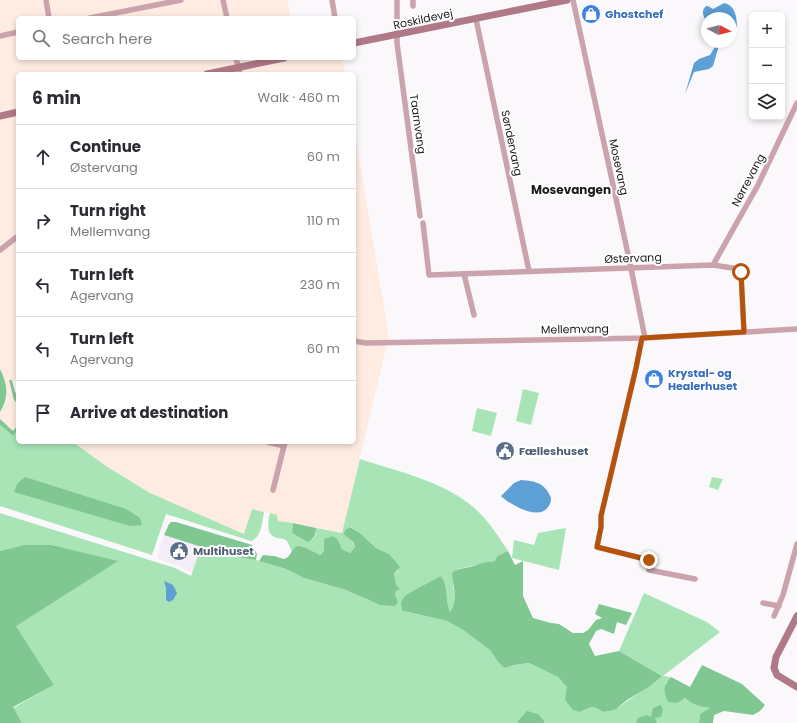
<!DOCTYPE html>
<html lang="en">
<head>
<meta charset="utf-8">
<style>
	body { margin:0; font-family:Poppins,sans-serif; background:#f7f7f7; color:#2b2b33 }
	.controls { position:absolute; right:12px; top:12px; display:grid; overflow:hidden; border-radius:6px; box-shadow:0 2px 6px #0003 }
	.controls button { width:36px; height:36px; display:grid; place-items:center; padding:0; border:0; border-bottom:1px solid #e1e1e2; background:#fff; color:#2b2b33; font:20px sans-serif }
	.compass { position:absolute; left:701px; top:12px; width:36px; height:36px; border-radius:50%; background:#fff; box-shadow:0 2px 6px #0003; rotate:97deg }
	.stop { position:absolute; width:12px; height:12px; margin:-9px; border:3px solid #b45309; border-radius:50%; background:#fff }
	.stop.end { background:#b45309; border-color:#fff; box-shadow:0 1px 4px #0008 }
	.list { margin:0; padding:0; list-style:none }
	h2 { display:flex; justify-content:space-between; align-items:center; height:52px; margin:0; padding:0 16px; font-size:17px }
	h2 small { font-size:13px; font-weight:400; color:#7c7c81 }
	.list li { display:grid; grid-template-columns:26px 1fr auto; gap:12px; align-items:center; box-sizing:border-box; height:64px; padding:0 16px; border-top:1px solid #e1e1e2 }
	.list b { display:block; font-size:15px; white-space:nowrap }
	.list p { margin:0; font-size:13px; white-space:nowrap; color:#7c7c81 }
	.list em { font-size:13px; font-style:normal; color:#7c7c81 }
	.icon { flex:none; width:22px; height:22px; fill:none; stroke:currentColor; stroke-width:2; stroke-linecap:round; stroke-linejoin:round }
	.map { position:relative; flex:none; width:797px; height:723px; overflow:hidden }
	.search { position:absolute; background:#fff; box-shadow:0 2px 6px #0003; left:16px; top:16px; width:340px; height:44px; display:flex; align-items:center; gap:10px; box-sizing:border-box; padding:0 14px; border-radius:6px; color:#7c7c81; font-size:15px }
	.panel { position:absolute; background:#fff; box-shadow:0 2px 6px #0003; left:16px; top:72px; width:340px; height:372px; border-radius:6px }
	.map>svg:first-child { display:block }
	.built { fill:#f4edf8 }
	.industrial { fill:#feebe2 }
	.green { fill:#a9e4b6 }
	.forest { fill:#80c792 }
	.water { fill:#5e9fd6 }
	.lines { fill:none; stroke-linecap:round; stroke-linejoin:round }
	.street { stroke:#caa3ac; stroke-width:5.5 }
	.secondary { stroke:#b07987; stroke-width:7 }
	.route { stroke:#b45309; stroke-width:5 }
	.labels { text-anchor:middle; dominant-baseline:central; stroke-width:4; stroke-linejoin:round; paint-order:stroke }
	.shop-label { font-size:11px; font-weight:bold; fill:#366cbe; stroke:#fff; text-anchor:start }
	.street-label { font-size:11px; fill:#1b1a1b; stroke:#fff }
	.service-label { font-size:11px; font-weight:bold; fill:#4e5e75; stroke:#fff; text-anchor:start }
	.neighbourhood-label { font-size:12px; font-weight:bold; fill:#1b1a1b; stroke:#fff }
</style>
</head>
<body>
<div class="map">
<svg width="797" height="723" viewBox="0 0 797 723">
	<rect width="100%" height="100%" fill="#fbf8fc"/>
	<polygon class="built" points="164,535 201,547 192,573 181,567 158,559 158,554"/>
	<g class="industrial">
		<polygon points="0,0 287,0 291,18 18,18 18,58 342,58 345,74 18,74 18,381 9,380 14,400 18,404 18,425 13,431 0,419 0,412 6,403 7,393 5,382 0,369"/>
		<polygon points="354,127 389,336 342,533 293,523 278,521 277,515 252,509 244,534 150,493 106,466 73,442 354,442"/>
	</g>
	<g class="green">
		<polygon points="523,389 539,393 531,425 516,421"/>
		<polygon points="477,408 497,413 491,436 472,431"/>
		<path d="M0 425 13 436 18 430V442H73L106 466 150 493 244 534 252 509 264 512C262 521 262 537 251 541L166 514 152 555 0 506Z"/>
		<path d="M360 459C397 471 442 481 472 506 487 518 498 536 508 551L497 556 495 561C482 562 471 567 458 569L453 586 456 600 450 613C445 601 449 586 441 576L433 581 404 611 447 621 463 630 490 650 498 662 504 668 514 665 529 663 558 677 568 686 580 712C590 707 593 705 603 712L615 710 662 676 619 651 644 593 707 622 720 632 663 676 671 677 665 683C680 694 692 707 711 708L700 714 699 723H22L13 708 54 685 16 626 24 545 0 551V513L175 568 191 576 201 547 230 556 256 560 286 569 304 578 346 590 380 605 398 602 395 594 397 590H400L396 584 394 574 398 571 389 554 376 548 360 533 351 527 345 530 355 547 350 553 342 549 338 540 319 555 306 548 295 547 292 552C290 548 289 543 286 540 283 538 281 539 277 538 265 534 268 522 270 513L277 515 278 521 293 523 292 533 313 539 316 534V528L342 533Z"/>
		<polygon points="712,477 723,479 718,490 709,487"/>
		<polygon points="566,528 559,570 512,558 514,540 534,545 538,533"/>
	</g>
	<g class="forest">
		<path d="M0 369C8 385 9 398 0 412Z"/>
		<polygon points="9,380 12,380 15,392 18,396 18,404 14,400"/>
		<polygon points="0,419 13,431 18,425 18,430 13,436 0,425"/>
		<polygon points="25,477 126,509 140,518 142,525 130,526 14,492 17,484"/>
		<polygon points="171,522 176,522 252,545 257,554 256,560 230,556 164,535 169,524"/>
		<path d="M293 523 316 528C316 535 314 538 308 542L292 533Z"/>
		<polygon points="350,527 360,533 376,548 389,554 400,567 394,574 396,584 400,590 397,590 395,594 398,602 395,606 380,605 346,590 304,578 286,569 259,561 263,555 274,556 284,559 288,557 295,547 299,546 306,548 320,555 324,551 324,539 333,536 338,540 342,549 350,553 355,547 353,542 344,534 345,530"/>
		<polygon points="24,545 51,545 118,561 16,626 54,685 13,707 22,723 0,723 0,551"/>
		<path d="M508 551 515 565 523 561V596L533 618 551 623 559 624 573 633H583L588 630 596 620 602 618 595 614 599 604 632 613 626 625 617 622 614 634 601 629 596 631 589 644 595 656 619 651 662 676 650 686 627 700 615 710 603 712C593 705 590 707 580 712L573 710 565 700 567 687 558 677 529 663 514 665 504 668 498 662 490 650 463 630 447 621 404 611 402 610 401 602 405 596 411 592 441 576C449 586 445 601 450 612 459 600 453 587 452 573 460 567 464 569 473 566 483 563 484 562 495 561L497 556Z"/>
		<path d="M702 665 742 684 765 705 760 711 753 715 724 711 714 715 713 723H699L700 714 710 708C701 707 693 705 685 698L677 703 668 702C663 692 663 685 671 677L690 687Z"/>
		<polygon points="661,705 663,710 661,717 655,718 657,723 636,723 638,718 647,715 651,717 653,708"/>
		<polygon points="527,711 538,714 544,721 544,723 518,723 518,721"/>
	</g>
	<g class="water">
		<path d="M724 3C735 5 737 17 737 27L731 31V18H707V23C704 17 700 11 706 6H708L713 9Z"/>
		<polygon points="718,42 720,42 713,66 709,69 694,72 685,94 694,63 699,59 710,55"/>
		<path d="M521 480C536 481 545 483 551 498 551 501 550 505 548 507 539 521 510 505 501 496L514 483Z"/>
		<polygon points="164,581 173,585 177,593 173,600 169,602 166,600 166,588"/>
	</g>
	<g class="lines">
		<g class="street">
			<polyline points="46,0 49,18"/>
			<polyline points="223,0 227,18"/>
			<polyline points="332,0 335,18"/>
			<polyline points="397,0 397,43 420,216"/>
			<polyline points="413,0 413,6"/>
			<polyline points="573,0 631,268 645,338"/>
			<polyline points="90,18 181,0"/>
			<polyline points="476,19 529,271"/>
			<polyline points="0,36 18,32"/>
			<polyline points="236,58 240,74"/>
			<polyline points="423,223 429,275 713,265 739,269 741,274 744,332"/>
			<polyline points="0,250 18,236"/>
			<polyline points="713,265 758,185 797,103"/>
			<polyline points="464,274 474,315"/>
			<polyline points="642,338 636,368 601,516 601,527 597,547 649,560 649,570 695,579"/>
			<polyline points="354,341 366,343 645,338 797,329"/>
			<polyline points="268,442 284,446"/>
			<polyline points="273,490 285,442"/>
			<polyline points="763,603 779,606"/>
			<polyline points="774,616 783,595 797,544"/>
		</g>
		<g class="secondary">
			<polyline points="354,43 567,0"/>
			<polyline points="207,74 284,58"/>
			<polyline points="0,116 18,112"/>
			<polyline points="797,616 776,657 774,668 777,675 797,687"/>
		</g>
	</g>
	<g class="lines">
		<polyline class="route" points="649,560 597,547 601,527 601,516 636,368 642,338 744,332 741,272"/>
	</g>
	<defs>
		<g id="shop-disc" transform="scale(1)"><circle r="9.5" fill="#3f7fe0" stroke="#fff"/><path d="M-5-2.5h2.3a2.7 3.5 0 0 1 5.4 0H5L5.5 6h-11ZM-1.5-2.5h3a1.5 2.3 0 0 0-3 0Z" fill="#fff"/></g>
		<g id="civic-disc" transform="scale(1)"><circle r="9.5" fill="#5c6f8a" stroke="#fff"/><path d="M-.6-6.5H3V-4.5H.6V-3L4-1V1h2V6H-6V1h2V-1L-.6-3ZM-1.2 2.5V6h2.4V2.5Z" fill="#fff"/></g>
	</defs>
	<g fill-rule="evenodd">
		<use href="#shop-disc" x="591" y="14"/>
		<use href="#shop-disc" x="654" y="379"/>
		<use href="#civic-disc" x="505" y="451"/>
		<use href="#civic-disc" x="179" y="551"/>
	</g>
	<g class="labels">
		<g class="shop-label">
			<text x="605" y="14">Ghostchef</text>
			<text x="668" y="373">Krystal- og<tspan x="668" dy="13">Healerhuset</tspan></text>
		</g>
		<g class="street-label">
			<text transform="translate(423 19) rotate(-12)">Roskildevej</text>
			<text transform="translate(418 124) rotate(82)">Taarnvang</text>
			<text transform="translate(512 143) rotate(78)">Søndervang</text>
			<text transform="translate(619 167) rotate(78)">Mosevang</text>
			<text transform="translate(748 180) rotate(-62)">Nørrevang</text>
			<text transform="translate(633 258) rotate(-2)">Østervang</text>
			<text transform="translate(575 329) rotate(-1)">Mellemvang</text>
		</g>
		<g class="service-label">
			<text x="519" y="451">Fælleshuset</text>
			<text x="193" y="551">Multihuset</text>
		</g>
		<g class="neighbourhood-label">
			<text x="571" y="189">Mosevangen</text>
		</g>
	</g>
</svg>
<div class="controls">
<button>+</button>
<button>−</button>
<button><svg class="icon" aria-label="layers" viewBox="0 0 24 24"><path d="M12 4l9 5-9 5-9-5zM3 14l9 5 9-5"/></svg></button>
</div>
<svg class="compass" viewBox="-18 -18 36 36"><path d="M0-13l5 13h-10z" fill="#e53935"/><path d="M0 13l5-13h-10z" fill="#7c7c81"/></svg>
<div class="stop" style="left:741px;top:272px"></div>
<div class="stop end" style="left:649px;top:560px"></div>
<div class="search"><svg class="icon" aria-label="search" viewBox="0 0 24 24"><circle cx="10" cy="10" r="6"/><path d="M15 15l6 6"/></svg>Search here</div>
<section class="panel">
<h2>6 min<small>Walk · 460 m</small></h2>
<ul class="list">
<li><svg class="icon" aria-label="ahead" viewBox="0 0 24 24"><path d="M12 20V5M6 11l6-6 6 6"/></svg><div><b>Continue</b><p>Østervang</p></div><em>60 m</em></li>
<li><svg class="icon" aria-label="right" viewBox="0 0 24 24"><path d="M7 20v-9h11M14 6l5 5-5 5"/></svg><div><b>Turn right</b><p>Mellemvang</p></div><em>110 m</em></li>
<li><svg class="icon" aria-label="left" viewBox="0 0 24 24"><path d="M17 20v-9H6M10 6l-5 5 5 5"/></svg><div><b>Turn left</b><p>Agervang</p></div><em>230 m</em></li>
<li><svg class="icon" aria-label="left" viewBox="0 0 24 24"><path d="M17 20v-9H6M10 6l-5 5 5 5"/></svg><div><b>Turn left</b><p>Agervang</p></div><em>60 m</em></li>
<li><svg class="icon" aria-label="arrive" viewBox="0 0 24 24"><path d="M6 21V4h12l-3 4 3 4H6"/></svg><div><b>Arrive at destination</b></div></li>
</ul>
</section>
</div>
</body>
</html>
